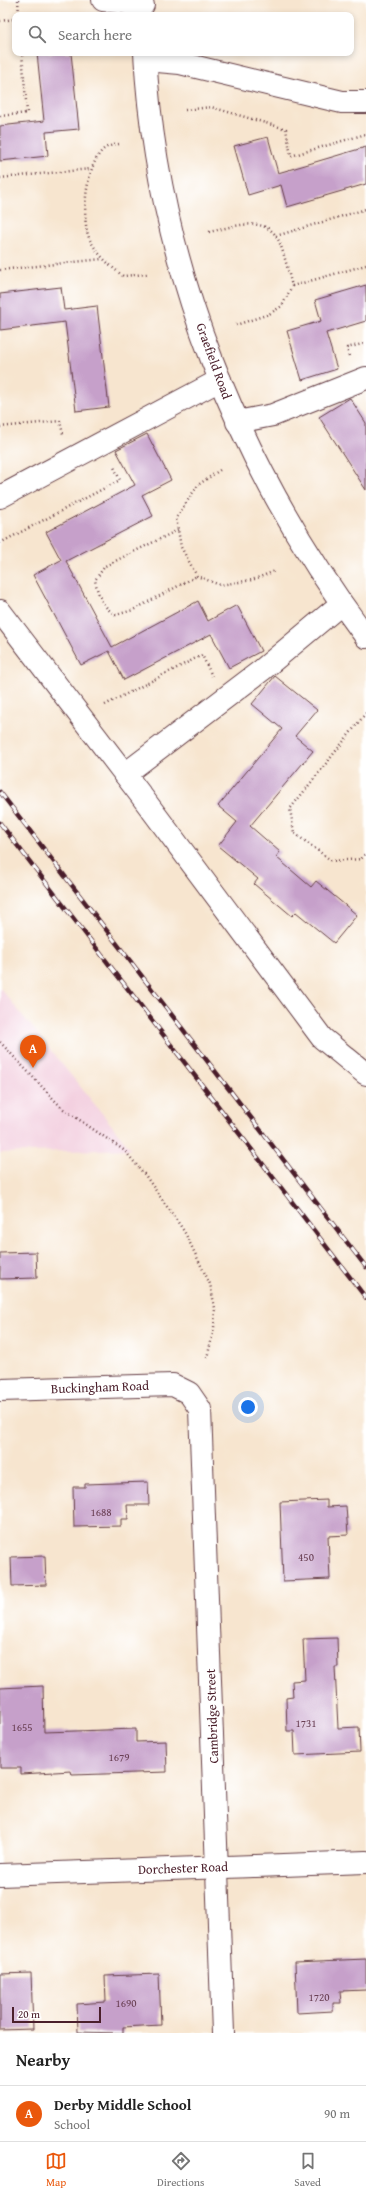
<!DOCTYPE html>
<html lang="en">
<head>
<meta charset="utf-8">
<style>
	body { margin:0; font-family:"Gentium Book Plus",serif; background:#f6f6f6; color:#222 }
	.scale { position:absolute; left:12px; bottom:10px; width:89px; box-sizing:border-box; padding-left:4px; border:2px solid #4a1f2b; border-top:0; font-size:11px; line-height:14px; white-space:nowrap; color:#4a1f2b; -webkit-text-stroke:3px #fff; paint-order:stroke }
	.you { position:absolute; left:248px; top:1407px; width:14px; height:14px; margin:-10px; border:3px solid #fff; border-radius:50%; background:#1a73e8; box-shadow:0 0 0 6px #1a73e833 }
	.badge { display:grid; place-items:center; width:26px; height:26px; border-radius:50%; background:#ea580c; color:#fff; font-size:13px; font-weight:700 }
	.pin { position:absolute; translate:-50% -33px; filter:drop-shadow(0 1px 2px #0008) }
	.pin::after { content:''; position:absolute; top:21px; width:14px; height:12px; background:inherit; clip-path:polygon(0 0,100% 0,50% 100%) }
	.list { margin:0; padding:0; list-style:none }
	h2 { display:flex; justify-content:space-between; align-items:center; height:52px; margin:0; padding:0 16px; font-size:17px }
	h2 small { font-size:13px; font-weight:400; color:#767676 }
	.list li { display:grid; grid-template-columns:26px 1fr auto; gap:12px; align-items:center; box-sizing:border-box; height:56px; padding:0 16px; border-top:1px solid #e0e0e0 }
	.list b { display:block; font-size:15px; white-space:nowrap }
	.list p { margin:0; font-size:13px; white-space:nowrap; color:#767676 }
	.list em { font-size:13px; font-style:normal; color:#767676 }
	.icon { flex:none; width:22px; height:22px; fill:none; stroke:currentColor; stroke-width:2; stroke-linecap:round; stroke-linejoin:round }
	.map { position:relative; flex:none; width:366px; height:2033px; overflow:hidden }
	.search { position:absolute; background:#fff; box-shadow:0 2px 6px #0003; left:12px; right:12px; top:12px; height:44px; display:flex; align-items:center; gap:10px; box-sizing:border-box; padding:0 14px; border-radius:8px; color:#767676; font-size:15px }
	.sheet { height:108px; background:#fff }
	nav { display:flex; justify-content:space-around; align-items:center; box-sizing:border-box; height:56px; border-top:1px solid #e0e0e0; background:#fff; font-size:11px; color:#767676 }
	nav a { display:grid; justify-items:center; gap:2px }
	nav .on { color:#ea580c }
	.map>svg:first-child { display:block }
	.built { fill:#f3cfdf }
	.building { fill:#c6a0ca }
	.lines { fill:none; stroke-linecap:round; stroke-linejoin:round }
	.minor-casing { stroke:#643d44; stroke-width:24 }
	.path { stroke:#643d44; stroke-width:2.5; stroke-dasharray:1 3; stroke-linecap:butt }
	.minor { stroke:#fff; stroke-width:22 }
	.rail-casing { stroke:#4a1f2b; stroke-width:4.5 }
	.rail { stroke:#fff; stroke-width:3; stroke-dasharray:9; stroke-linecap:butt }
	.labels { text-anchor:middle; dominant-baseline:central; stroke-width:3; stroke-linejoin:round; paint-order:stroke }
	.number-label { font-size:11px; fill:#693f53 }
	.street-label { font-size:13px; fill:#4a1f2b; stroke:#fff }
</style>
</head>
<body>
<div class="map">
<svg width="366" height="2033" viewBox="0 0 366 2033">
	<rect width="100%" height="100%" fill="#fff"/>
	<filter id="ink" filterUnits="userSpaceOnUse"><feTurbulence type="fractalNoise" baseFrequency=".025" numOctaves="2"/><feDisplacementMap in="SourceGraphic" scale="8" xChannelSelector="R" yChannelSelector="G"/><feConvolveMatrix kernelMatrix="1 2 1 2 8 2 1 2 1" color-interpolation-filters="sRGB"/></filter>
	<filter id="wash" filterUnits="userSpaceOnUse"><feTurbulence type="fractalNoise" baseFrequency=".012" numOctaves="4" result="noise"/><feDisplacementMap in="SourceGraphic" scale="16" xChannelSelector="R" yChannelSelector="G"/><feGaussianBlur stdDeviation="0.9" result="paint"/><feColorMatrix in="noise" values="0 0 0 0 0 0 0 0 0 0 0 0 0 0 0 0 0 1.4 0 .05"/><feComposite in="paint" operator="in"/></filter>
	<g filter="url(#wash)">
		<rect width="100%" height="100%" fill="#f7e5cf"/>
		<polygon class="built" points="0,988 131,1149 0,1153"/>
		<g id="blocks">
			<g class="building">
				<polygon points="37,53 71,53 79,129 46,132 48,156 0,161 0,126 44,121"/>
				<polygon points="268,137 278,173 366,147 366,184 287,207 281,185 248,195 234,146"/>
				<polygon points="366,285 366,321 326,333 337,369 302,380 287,331 321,321 315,300"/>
				<polygon points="61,287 64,310 97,306 109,407 76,411 65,322 0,330 0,294"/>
				<polygon points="350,398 366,423 366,490 319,417"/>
				<polygon points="147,434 171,480 142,495 153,516 66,561 112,647 198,601 208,621 237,605 261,651 229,668 211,634 124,680 109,651 81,665 33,575 61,560 46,532 135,485 116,450"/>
				<polygon points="275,676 317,710 295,736 313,751 250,826 280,852 276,857 311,887 316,881 357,915 334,943 296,912 292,916 254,884 258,879 218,846 237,822 218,806 282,729 252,704"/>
				<polygon points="36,1252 37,1278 0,1279 0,1253"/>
				<polygon points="148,1482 149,1505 127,1505 128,1519 121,1519 121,1526 74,1527 73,1487 85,1487 85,1484"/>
				<polygon points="327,1500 327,1507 346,1506 348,1535 328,1536 330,1579 283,1581 280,1502"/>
				<polygon points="45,1556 46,1585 12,1586 11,1557"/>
				<polygon points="337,1638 338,1667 335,1667 338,1728 359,1727 360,1752 295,1755 294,1731 287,1731 286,1698 293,1697 292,1681 305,1680 303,1639"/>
				<polygon points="43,1686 44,1732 136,1729 136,1742 166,1741 167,1772 72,1775 71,1771 21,1774 21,1768 0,1768 0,1688"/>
				<polygon points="366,1959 366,1990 340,1991 341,2003 333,2003 333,2011 297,2013 295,1962"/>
				<polygon points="31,1973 33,2029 0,2030 0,1974"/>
				<polygon points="159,1974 161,2025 123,2027 123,2033 78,2032 77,2004 106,2002 105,1976"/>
			</g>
		</g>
	</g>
	<g filter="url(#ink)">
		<use href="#blocks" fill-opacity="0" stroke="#643d44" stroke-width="1"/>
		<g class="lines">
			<g class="minor-casing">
				<g id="minor">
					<polyline points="103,0 143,5"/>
					<path d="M145 53C156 264 240 469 366 637"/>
					<polyline points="146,60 180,63 342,102 366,102"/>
					<polyline points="237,422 273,415 366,378"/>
					<polyline points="0,497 220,380"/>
					<polyline points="0,611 140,794 322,1038 366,1074"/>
					<polyline points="125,774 262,670 341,604"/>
					<polyline points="0,1390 173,1385 189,1393 200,1409 223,2033"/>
					<polyline points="0,1875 366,1862"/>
				</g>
			</g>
			<g class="path">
				<polyline points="18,0 19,15"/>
				<polyline points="0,21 15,19"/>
				<polyline points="185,110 211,107 286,129 291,156 366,134"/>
				<polyline points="0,116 27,113 22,53"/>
				<path d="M119 144C114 145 107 146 104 149 86 163 80 220 90 240 98 255 109 265 123 276L147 274"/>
				<polyline points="0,178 90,169"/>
				<path d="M209 232C228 228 262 215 276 236 282 243 289 275 292 286L282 306 269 314 236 325"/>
				<polyline points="276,236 366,209"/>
				<polyline points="0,270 102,259"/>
				<polyline points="292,286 366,265"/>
				<polyline points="349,356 347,348 366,343"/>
				<polyline points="0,427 60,421 63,434"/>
				<polyline points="220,470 198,485 176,518 181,547 197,576 220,585 252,580 275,571"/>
				<path d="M178 530 105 566 95 580C98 595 102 607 116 615L133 610 197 576"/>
				<polyline points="0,543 120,480 114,467"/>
				<polyline points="105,705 202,655 212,676"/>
				<polyline points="366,713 290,809 294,833 332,861 361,859 366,853"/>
				<polyline points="0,1042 62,1108 125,1151 145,1175 184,1231 210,1284 215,1308 214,1329 207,1358"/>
			</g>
			<use href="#minor" class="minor"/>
			<g class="rail-casing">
				<g id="rail">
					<polyline points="0,792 366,1267"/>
					<polyline points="0,823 366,1298"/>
				</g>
			</g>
			<use href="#rail" class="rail"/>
		</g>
	</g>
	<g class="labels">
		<g class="number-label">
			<text x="101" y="1512">1688</text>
			<text x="306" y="1557">450</text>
			<text x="306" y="1723">1731</text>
			<text x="22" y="1727">1655</text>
			<text x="119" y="1757">1679</text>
			<text x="319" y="1997">1720</text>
			<text x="126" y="2003">1690</text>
		</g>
		<g class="street-label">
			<text transform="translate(214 361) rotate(70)">Graefield Road</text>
			<text transform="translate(100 1387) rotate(-2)">Buckingham Road</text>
			<text transform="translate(212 1716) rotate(-92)">Cambridge Street</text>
			<text transform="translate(183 1868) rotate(-2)">Dorchester Road</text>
		</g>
	</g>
</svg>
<div class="scale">20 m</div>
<div class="you"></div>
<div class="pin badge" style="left:33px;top:1068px">A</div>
<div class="search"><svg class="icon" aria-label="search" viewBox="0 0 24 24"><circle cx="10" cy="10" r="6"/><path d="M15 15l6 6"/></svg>Search here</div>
</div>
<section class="sheet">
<h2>Nearby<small></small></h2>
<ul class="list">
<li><span class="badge">A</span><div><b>Derby Middle School</b><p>School</p></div><em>90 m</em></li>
</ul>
</section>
<nav>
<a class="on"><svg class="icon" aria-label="map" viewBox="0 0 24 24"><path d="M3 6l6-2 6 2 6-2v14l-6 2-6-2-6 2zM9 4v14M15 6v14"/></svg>Map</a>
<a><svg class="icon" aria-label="directions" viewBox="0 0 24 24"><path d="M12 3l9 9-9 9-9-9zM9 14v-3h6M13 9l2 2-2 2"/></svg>Directions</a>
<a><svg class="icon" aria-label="saved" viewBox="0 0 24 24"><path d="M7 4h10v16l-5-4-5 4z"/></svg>Saved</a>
</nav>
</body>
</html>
